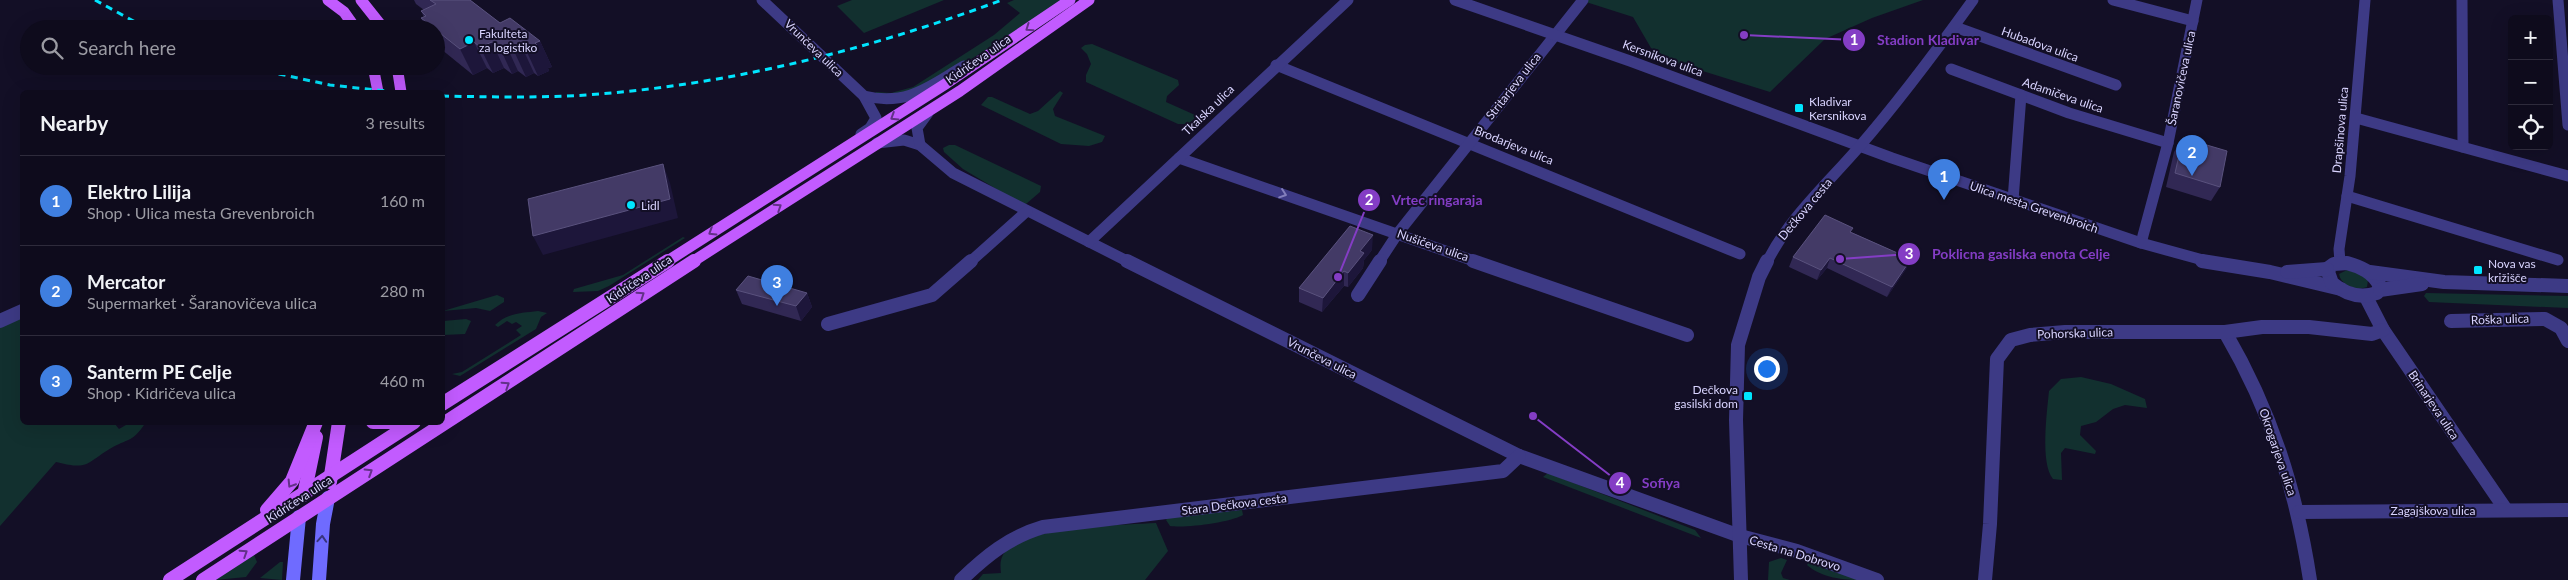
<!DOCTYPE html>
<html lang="en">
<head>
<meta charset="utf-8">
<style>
	body { margin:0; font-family:Lato,sans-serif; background:#1c1929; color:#f1f3f6 }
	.controls { position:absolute; right:15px; top:15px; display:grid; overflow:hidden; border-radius:8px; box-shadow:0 5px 20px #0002 }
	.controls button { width:45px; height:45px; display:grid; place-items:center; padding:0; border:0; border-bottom:1px solid #2e2b3b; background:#0e0b1c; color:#f1f3f6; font:25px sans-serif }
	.you { position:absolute; left:1766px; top:368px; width:18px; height:18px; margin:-12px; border:4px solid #fff; border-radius:50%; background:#1a73e8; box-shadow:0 0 0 8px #1a73e833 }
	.badge { display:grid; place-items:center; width:32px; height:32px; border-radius:50%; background:#d93025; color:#fff; font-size:16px; font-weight:700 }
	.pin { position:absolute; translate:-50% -41px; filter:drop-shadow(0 1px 2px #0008) }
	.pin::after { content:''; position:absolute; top:26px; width:18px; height:15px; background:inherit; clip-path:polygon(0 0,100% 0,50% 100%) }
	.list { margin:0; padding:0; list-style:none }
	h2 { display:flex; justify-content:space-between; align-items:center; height:65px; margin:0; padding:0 20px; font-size:21px }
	h2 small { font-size:16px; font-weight:400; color:#9b9ba3 }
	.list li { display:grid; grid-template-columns:32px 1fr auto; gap:15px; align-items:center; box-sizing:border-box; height:90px; padding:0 20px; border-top:1px solid #2e2b3b }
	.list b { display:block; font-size:19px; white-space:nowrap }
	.list p { margin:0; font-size:16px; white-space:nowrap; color:#9b9ba3 }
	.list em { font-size:16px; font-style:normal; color:#9b9ba3 }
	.icon { flex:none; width:28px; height:28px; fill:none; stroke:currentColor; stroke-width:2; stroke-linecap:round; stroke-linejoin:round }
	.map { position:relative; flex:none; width:2568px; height:580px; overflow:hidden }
	.search { position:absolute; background:#0e0b1c; box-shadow:0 5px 20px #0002; left:20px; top:20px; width:425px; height:55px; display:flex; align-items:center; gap:12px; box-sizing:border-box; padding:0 18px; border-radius:28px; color:#9b9ba3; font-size:19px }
	.panel { position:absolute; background:#0e0b1c; box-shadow:0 5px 20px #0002; left:20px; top:90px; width:425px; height:335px; border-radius:8px }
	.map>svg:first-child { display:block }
	.green { fill:#12302f }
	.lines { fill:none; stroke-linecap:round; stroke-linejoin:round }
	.minor-far1 { stroke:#3d3a85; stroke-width:11 }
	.minor { stroke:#3d3a85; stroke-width:14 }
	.tertiary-far1 { stroke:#3d3a85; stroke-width:11 }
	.tertiary { stroke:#3d3a85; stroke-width:14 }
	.secondary { stroke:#6f6bff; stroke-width:14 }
	.primary-far1 { stroke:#c25bff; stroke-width:11 }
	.primary { stroke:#c25bff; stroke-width:14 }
	.rail { stroke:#00e5ff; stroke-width:3; stroke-dasharray:7 5.5; stroke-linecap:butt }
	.wall { fill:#312854 }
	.shaded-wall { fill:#1d163a }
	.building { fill:#433a66; stroke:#5a527e }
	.oneway { stroke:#623188 }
	.oneway2 { stroke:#837fbc }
	.oneway3 { stroke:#38347d }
	.poi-dot { fill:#00e5ff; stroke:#130f26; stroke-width:2 }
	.labels { text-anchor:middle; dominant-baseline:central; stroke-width:4; stroke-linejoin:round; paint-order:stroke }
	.poi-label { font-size:12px; fill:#d9d4ff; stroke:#130f26; text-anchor:start }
	.street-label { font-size:12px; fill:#d9d4ff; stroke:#130f26 }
	.leader { fill:none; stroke:#843dc5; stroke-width:2 }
	.callout-dot { fill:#843dc5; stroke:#130f26; stroke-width:2 }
	.mark-label { font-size:15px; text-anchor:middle; font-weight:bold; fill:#fff }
	.callout-label { font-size:14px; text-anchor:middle; font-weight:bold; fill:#843dc5; stroke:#130f26; stroke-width:4; stroke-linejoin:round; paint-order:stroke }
</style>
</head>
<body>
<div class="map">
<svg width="2568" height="580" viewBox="0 0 2568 580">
	<rect width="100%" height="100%" fill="#130f26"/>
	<g class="green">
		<polygon points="852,0 944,0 864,33 837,6"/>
		<polygon points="1014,0 1062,0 1033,21 916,93 891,100 874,96 876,92 891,93 913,87 994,35 1020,13 1007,3"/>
		<polygon points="1588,0 1923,0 1872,18 1825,39 1770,92 1677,63 1651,48 1633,17 1586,2"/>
		<polygon points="1092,44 1178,80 1179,85 1167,96 1166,102 1195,115 1195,119 1187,124 1178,124 1086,82 1086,75 1091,64 1087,54 1081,48 1085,45"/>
		<polygon points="1060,91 1063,93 1053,109 1055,116 1105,136 1102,142 1089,146 1061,144 981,105 988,97 992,97 1030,114 1038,111"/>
		<polygon points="949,145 955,145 1041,186 1040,192 1026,204 1018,202 963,169 944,152 943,148"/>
		<polygon points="683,237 685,238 609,286 598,291 573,292 574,289 623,275"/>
		<path d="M2347 270 2361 274 2368 280 2367 287C2357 291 2341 286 2339 274Z"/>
		<polygon points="2426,293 2568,296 2568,308 2429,302 2424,296"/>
		<polygon points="497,295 504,298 504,302 490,311 476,308 443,311"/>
		<path d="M538 311 547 313 541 317 536 329 460 376 452 374 462 372 521 335 516 330 522 326 516 322 512 324 507 321 498 327 495 325C507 313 522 313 538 311Z"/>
		<path d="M22 317V422L114 423 119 429 126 425H144C132 442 130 438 113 447 86 462 91 471 56 462L0 526V327Z"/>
		<polygon points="466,319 471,321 465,334 443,335 443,321"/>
		<path d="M2081 377 2111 384 2145 399 2147 408 2125 405 2113 409 2096 422 2081 426 2080 435 2096 451 2095 454 2065 448 2061 453 2062 480 2053 479C2040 463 2047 412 2049 391L2061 379Z"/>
		<polygon points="1548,473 1695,530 1701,538 1543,477"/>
		<path d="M1242 510 1243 515C1228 523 1187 528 1170 526L1166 520 1168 517Z"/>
		<path d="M1156 523 1168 551 1145 580H978L983 574 1001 573C1000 565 1000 557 1006 551 1028 526 1123 525 1156 523Z"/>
		<polygon points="254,555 257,562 246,577 215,580"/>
		<polygon points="1781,558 1787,560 1781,573 1783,578 1790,580 1768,580 1769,562"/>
		<polygon points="280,562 283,562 282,580 260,578"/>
		<path d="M1809 562 1862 580C1843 580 1822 578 1807 565Z"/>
	</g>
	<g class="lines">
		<g class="minor-far1">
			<polyline points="762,0 864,96 876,118 870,128 861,134"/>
			<polyline points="2113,0 2193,21"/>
			<polyline points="2462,0 2463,147"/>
			<polyline points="2558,0 2568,125"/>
			<polyline points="1955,27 2116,85"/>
			<polyline points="1276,65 1740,254"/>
			<polyline points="1951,69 2069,113 2168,143"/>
			<path d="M864 96C908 106 928 87 964 66"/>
			<polyline points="2356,118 2568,176"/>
			<polyline points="877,143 904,140 920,145 953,173 1129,262"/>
			<polyline points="920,145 917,128 928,113"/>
			<polyline points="1179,158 1477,262"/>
			<polyline points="2347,196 2558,260"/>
			<polyline points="2013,200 2021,95"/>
			<polyline points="1089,242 1348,0"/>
			<polyline points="2141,243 2168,143 2197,0"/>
			<polyline points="970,262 1027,211"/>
			<polyline points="1379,262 1398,233 1583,0"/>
			<polyline points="2340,262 2339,249 2350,176 2365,0"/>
		</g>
		<g class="minor">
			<polyline points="1127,261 1519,456 1740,536 1797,551 1877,580"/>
			<polyline points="1473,261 1687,335"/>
			<polyline points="2340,261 2340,263"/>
			<polyline points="1358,295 1380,261"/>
			<polyline points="2366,297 2383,330 2506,510"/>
			<polyline points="0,321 22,311"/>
			<polyline points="2451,321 2545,319 2561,328 2568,341"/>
			<polyline points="828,324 932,295 971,261"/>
			<path d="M2225 332C2271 411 2296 489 2310 580"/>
			<polyline points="2299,512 2568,510"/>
			<path d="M961 580C986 556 1009 537 1043 527L1503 471 1519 456"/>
			<polyline points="1985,580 1990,524 1997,359 2011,340 2030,335 2065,332 2225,332 2262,327 2309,327 2372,334 2383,330"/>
		</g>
		<g class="tertiary-far1">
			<polyline points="1455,0 1630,61 1892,158 2141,243 2210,262"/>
			<path d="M1767 262C1789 218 1827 184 1859 147 1900 100 1937 50 1973 0"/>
		</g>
		<g class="tertiary">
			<polyline points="2202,261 2270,272 2341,289"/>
			<path d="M2347 263C2361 267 2373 272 2380 286L2377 293C2360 299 2345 294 2332 283L2327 269 2334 264Z"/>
			<polyline points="2287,272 2327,269"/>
			<polyline points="2370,272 2444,282 2568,286"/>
			<polyline points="2380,290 2422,284"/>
			<polyline points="1741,580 1736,420 1738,345 1759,277 1767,261"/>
		</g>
		<g class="secondary">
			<polyline points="293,580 299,517"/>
			<polyline points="319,580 323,524 328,498"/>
		</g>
		<g class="primary-far1">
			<polyline points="328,0 344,12 356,29"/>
			<polyline points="361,0 384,29"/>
			<polyline points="373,66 378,92"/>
			<polyline points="397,66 401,92"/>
			<polyline points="666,262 947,83 1070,0"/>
			<polyline points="692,262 960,91 1089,0"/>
		</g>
		<g class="primary">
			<polyline points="442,404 668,261"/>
			<polyline points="373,422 394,422"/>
			<polyline points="330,482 339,422"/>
			<polyline points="304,495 316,437"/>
			<polyline points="267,510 292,481 316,422"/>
			<polyline points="170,580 414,422"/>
			<polyline points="203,580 694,261"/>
		</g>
		<g class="rail">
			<polyline points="95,0 148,29"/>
			<polyline points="242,66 330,85 395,92"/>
			<path d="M442 96C490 97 538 98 586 95 730 85 867 50 1002 0"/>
		</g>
	</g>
	<g class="wall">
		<polygon points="414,0 470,0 500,23 540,41 552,67 548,68 549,71 538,76 534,73 526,77 518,71 512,74 504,68 493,73 487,68 473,75 436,45 436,29 427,29 421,18 424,17 421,11 424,10 416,4"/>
		<polygon points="2183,138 2220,187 2211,201 2166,187 2174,152"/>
		<polygon points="1851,232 1911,259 1906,269 1887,297 1827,268 1817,280 1789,267 1793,257"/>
		<polygon points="1372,250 1364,260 1363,268 1348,287 1344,286 1322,312 1299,302 1299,288"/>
		<polygon points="736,290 807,293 812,307 801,321 742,304"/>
	</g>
	<g class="shaded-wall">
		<polygon points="540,41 552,67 548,68 549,71 538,76 526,50 535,43"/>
		<polygon points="474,42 487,68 473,75 460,49"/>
		<polygon points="492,42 504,68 493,73 480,47"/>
		<polygon points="506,45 518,71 512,74 500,48"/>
		<polygon points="522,47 534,73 526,77 514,51"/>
		<polygon points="663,164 670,183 678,218 543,255 533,236"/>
		<polygon points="1373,235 1372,250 1364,260 1363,268 1348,287 1348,273 1360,251"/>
		<polygon points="1830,258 1827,268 1817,280 1821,270"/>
		<polygon points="1911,259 1906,269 1887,297 1892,287"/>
		<polygon points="1344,271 1344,286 1322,312 1323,298"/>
		<polygon points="807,293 812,307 801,321 796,306"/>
	</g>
	<g class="building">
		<polygon points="430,0 470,0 500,23 510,18 540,41 535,43 537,45 526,50 522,47 514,51 506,45 500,48 492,42 480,47 474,42 460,49 436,30 436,29 435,29 421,18 426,16 421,11 436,4"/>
		<polygon points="2183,138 2227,151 2220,187 2175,173"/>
		<polygon points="663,164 670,199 533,236 528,199"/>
		<polygon points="1825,215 1853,228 1850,232 1911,259 1892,287 1830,258 1821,270 1793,257"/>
		<polygon points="1350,226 1373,235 1360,251 1364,253 1348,273 1344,271 1323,298 1299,288"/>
		<polygon points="748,276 807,293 796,306 736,290"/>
	</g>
	<defs><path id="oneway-chevron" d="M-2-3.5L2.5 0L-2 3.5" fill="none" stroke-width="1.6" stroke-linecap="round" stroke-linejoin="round" transform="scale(1.25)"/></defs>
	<g class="oneway">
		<use href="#oneway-chevron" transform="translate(1029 28) rotate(145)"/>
		<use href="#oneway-chevron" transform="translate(894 117) rotate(148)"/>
		<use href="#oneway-chevron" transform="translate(778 207) rotate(-33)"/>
		<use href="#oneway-chevron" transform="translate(712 232) rotate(148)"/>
		<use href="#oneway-chevron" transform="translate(641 295) rotate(-34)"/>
		<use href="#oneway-chevron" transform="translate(506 385) rotate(-33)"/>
		<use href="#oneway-chevron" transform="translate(369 472) rotate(-32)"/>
		<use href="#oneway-chevron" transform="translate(291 484) rotate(122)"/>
		<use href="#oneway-chevron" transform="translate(244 553) rotate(-33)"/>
	</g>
	<use class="oneway2" href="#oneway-chevron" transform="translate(1283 194) rotate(19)"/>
	<use class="oneway3" href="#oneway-chevron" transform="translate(322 539) rotate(-86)"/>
	<g class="poi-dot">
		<circle cx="469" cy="40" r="5"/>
		<rect x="1794" y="103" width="10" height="10" rx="2.5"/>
		<circle cx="631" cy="205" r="5"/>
		<rect x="2473" y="265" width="10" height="10" rx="2.5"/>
		<rect x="1743" y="391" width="10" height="10" rx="2.5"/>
	</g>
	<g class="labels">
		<g class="poi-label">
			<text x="479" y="33">Fakulteta<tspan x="479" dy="14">za logistiko</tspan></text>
			<text x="1809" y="101">Kladivar<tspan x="1809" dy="14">Kersnikova</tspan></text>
			<text x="641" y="205">Lidl</text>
			<text x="2488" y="263">Nova vas<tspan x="2488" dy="14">križišče</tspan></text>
			<text x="1738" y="389" text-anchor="end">Dečkova<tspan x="1738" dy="14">gasilski dom</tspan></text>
		</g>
		<g class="street-label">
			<text transform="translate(2040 44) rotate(20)">Hubadova ulica</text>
			<text transform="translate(814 48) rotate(44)">Vrunčeva ulica</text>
			<text transform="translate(1663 58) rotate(20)">Kersnikova ulica</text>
			<text transform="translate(978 59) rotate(-35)">Kidričeva ulica</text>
			<text transform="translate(2181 78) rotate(-78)">Šaranovičeva ulica</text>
			<text transform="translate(1513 86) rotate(-52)">Stritarjeva ulica</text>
			<text transform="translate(2063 95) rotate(19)">Adamičeva ulica</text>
			<text transform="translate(1208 110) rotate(-44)">Tkalska ulica</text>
			<text transform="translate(2340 130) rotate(-85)">Drapšinova ulica</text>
			<text transform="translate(1514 145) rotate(22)">Brodarjeva ulica</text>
			<text transform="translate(2034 207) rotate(19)">Ulica mesta Grevenbroich</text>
			<text transform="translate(1805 209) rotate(-50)">Dečkova cesta</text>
			<text transform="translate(1433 245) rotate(19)">Nušičeva ulica</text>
			<text transform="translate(639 279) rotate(-34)">Kidričeva ulica</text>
			<text transform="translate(2500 319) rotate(-2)">Roška ulica</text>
			<text transform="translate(2075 333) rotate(-2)">Pohorska ulica</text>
			<text transform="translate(1322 358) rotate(27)">Vrunčeva ulica</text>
			<text transform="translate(2434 405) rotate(56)">Brinarjeva ulica</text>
			<text transform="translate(2278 452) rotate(71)">Okrogarjeva ulica</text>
			<text transform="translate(299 499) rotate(-33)">Kidričeva ulica</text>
			<text transform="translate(1234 504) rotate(-7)">Stara Dečkova cesta</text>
			<text x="2433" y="510">Zagajškova ulica</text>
			<text transform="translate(1795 553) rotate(17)">Cesta na Dobrovo</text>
		</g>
	</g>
	<path class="leader" d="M1744 35L1854 40M1338 277L1369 200M1840 259L1909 254M1533 416L1620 483"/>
	<g class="callout-dot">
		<circle cx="1744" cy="35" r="5"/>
		<circle cx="1338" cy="277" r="5"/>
		<circle cx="1840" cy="259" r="5"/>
		<circle cx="1533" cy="416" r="5"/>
		<circle cx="1854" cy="40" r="12"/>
		<circle cx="1369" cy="200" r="12"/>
		<circle cx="1909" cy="254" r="12"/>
		<circle cx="1620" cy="483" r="12"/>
	</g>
	<g class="mark-label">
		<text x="1854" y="45">1</text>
		<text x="1369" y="205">2</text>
		<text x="1909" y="259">3</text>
		<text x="1620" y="488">4</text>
	</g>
	<g class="callout-label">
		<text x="1928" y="45">Stadion Kladivar</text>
		<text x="1437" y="205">Vrtec ringaraja</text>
		<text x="2021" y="259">Poklicna gasilska enota Celje</text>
		<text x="1661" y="488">Sofiya</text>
	</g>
</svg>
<div class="controls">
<button>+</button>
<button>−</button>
<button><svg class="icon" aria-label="locate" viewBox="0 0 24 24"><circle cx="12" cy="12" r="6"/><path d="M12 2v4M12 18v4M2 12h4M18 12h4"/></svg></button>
</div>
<div class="you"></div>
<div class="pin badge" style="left:1944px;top:200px;background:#3f7fe0">1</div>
<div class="pin badge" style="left:2192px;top:176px;background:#3f7fe0">2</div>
<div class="pin badge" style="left:777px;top:306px;background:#3f7fe0">3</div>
<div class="search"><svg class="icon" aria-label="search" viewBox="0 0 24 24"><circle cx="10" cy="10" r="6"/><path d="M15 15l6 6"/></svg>Search here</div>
<section class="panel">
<h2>Nearby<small>3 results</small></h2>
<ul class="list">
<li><span class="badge" style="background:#3f7fe0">1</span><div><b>Elektro Lilija</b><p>Shop · Ulica mesta Grevenbroich</p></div><em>160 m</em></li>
<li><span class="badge" style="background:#3f7fe0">2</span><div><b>Mercator</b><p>Supermarket · Šaranovičeva ulica</p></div><em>280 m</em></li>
<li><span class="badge" style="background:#3f7fe0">3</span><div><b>Santerm PE Celje</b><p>Shop · Kidričeva ulica</p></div><em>460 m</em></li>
</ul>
</section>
</div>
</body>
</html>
